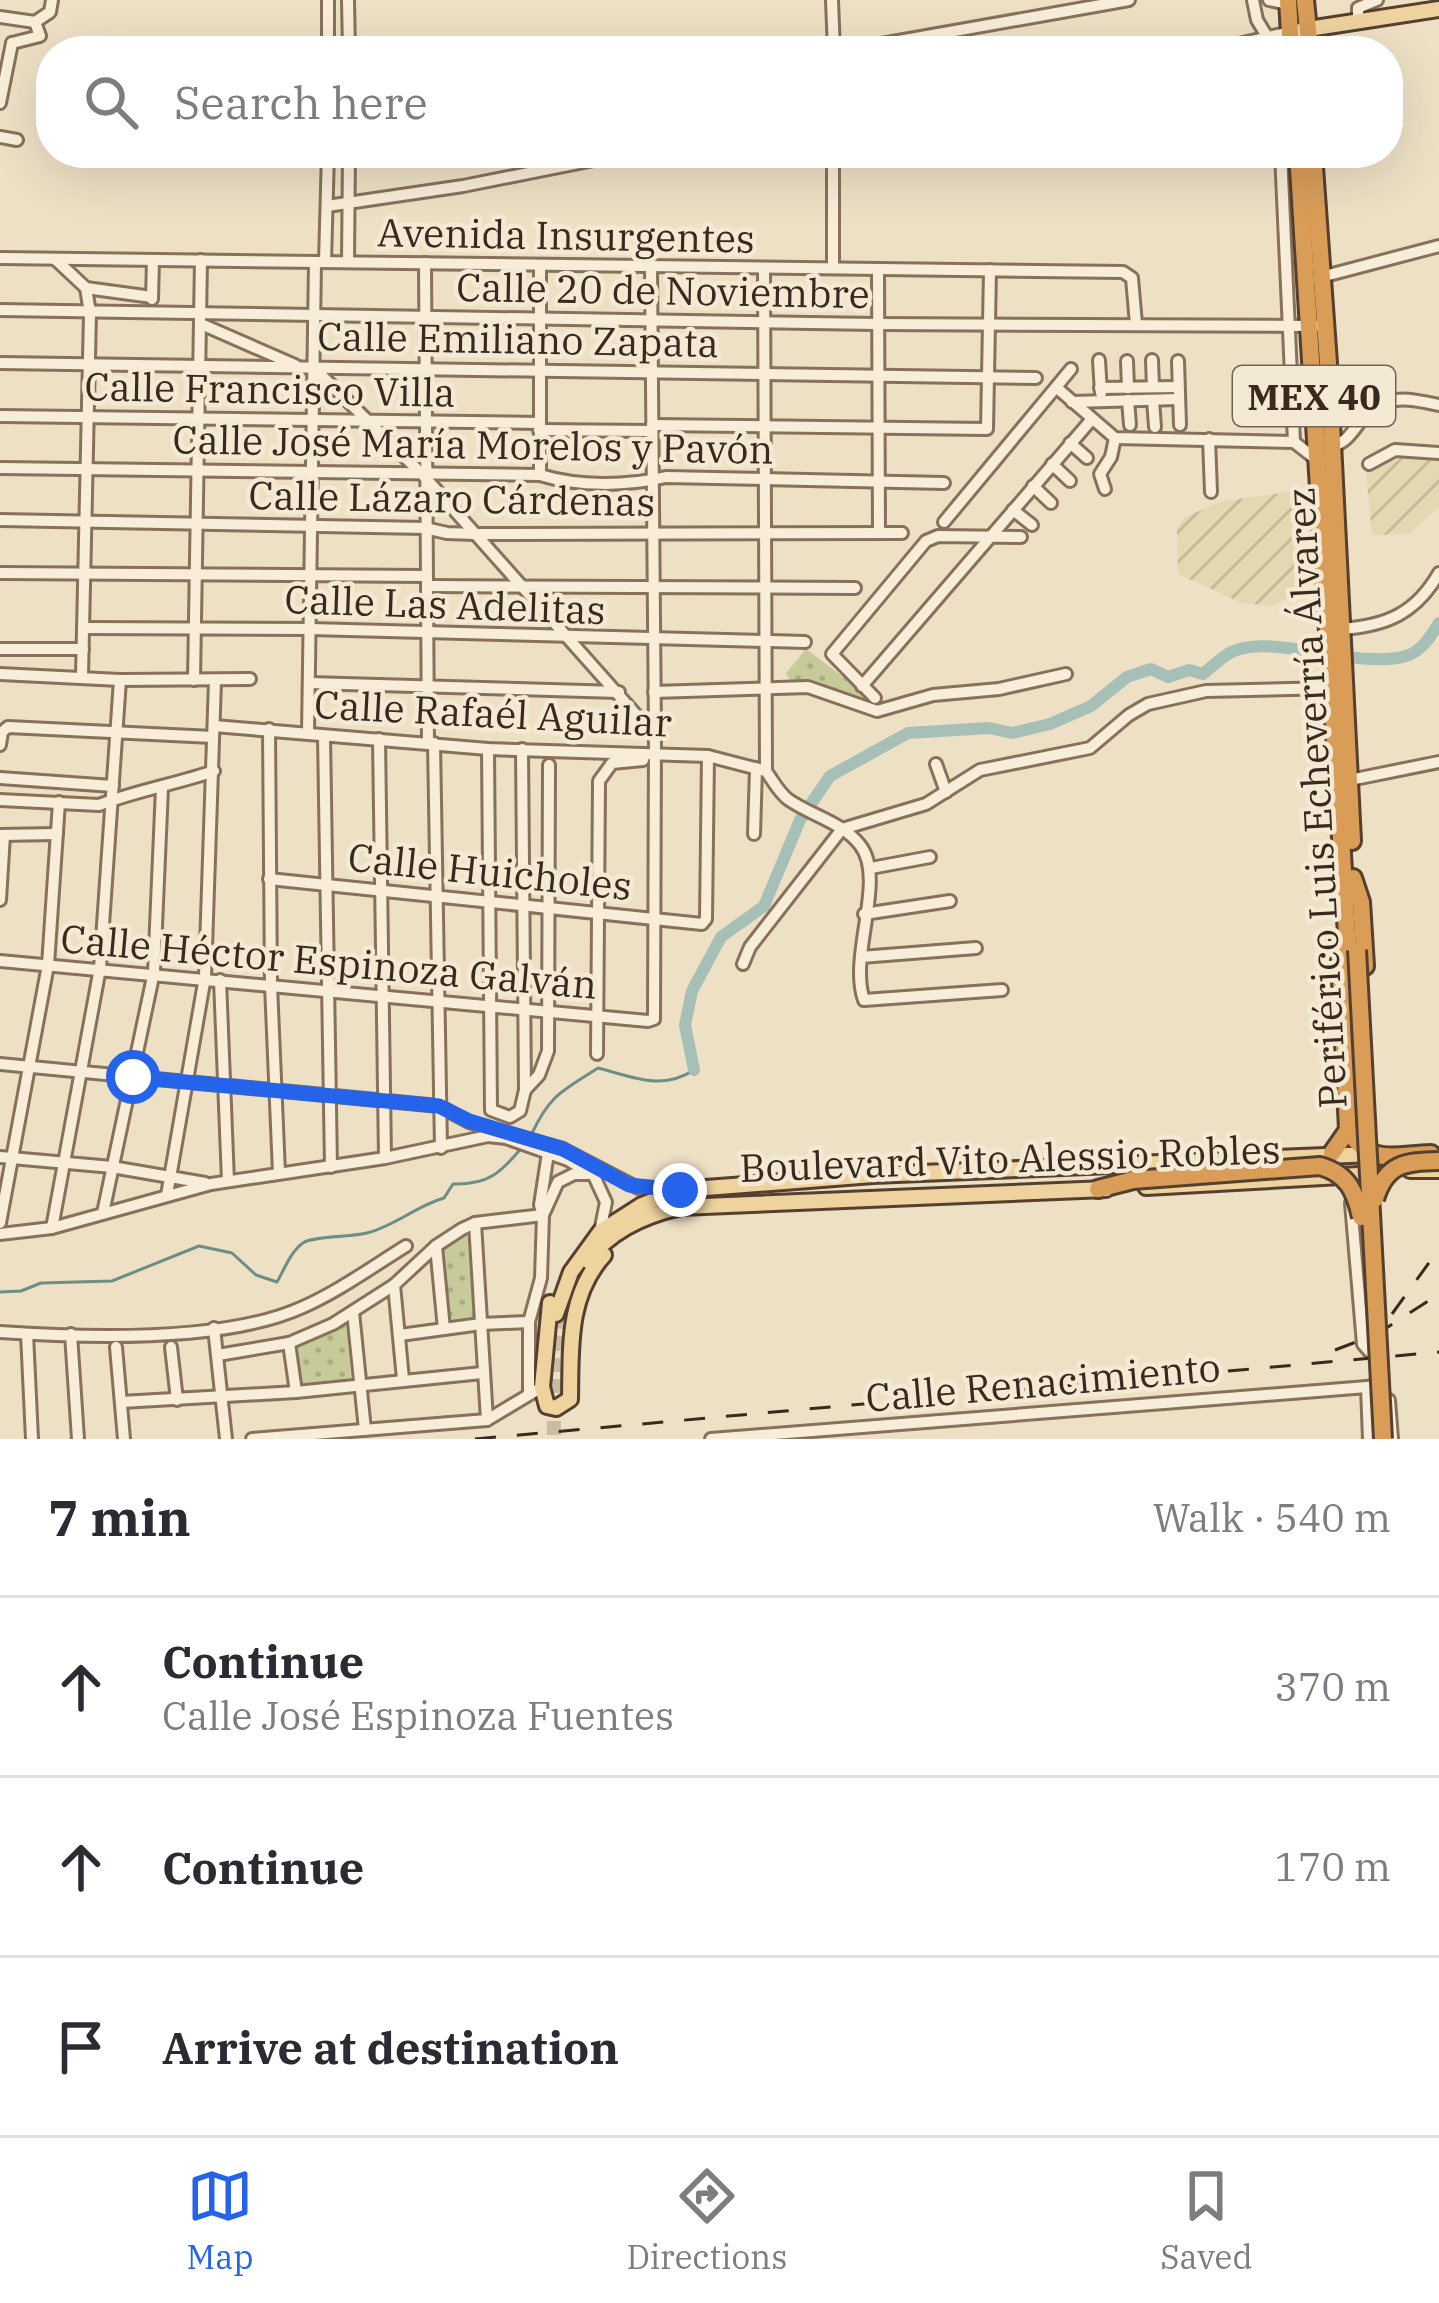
<!DOCTYPE html>
<html lang="en">
<head>
<meta charset="utf-8">
<style>
	body { margin:0; font-family:"IBM Plex Serif",serif; background:#f2f2f3; color:#2b2b33 }
	.stop { position:absolute; width:36px; height:36px; margin:-27px; border:9px solid #2563eb; border-radius:50%; background:#fff }
	.stop.end { background:#2563eb; border-color:#fff; box-shadow:0 3px 12px #0008 }
	.list { margin:0; padding:0; list-style:none }
	h2 { display:flex; justify-content:space-between; align-items:center; height:156px; margin:0; padding:0 48px; font-size:51px }
	h2 small { font-size:39px; font-weight:400; color:#7c7c81 }
	.list li { display:grid; grid-template-columns:78px 1fr auto; gap:36px; align-items:center; box-sizing:border-box; height:180px; padding:0 48px; border-top:3px solid #e1e1e2 }
	.list b { display:block; font-size:45px; white-space:nowrap }
	.list p { margin:0; font-size:39px; white-space:nowrap; color:#7c7c81 }
	.list em { font-size:39px; font-style:normal; color:#7c7c81 }
	.icon { flex:none; width:66px; height:66px; fill:none; stroke:currentColor; stroke-width:2; stroke-linecap:round; stroke-linejoin:round }
	.map { position:relative; flex:none; width:1439px; height:1439px; overflow:hidden }
	.search { position:absolute; background:#fff; box-shadow:0 12px 48px #0002; left:36px; right:36px; top:36px; height:132px; display:flex; align-items:center; gap:30px; box-sizing:border-box; padding:0 42px; border-radius:48px; color:#7c7c81; font-size:45px }
	.sheet { height:696px; background:#fff }
	nav { display:flex; justify-content:space-around; align-items:center; box-sizing:border-box; height:168px; border-top:3px solid #e1e1e2; background:#fff; font-size:33px; color:#7c7c81 }
	nav a { display:grid; justify-items:center; gap:6px }
	nav .on { color:#2563eb }
	.map>svg:first-child { display:block }
	.farmland { fill:url(#farmland-furrows) }
	.park { fill:url(#park-dots) }
	.lines { fill:none; stroke-linecap:round; stroke-linejoin:round }
	.stream { stroke:#6d8e85; stroke-width:3 }
	.river { stroke:#a6c0b8; stroke-width:12 }
	.major-tunnel { stroke:#c9bca4; stroke-width:14; stroke-dasharray:14 7; stroke-linecap:butt }
	.minor-casing { stroke:#87715b; stroke-width:16 }
	.major-casing { stroke:#55402f; stroke-width:20 }
	.highway-casing { stroke:#55402f; stroke-width:22 }
	.minor { stroke:#f8edd8; stroke-width:10 }
	.major { stroke:#eed39e; stroke-width:14 }
	.highway { stroke:#d99d58; stroke-width:16 }
	.rail { stroke:#382a1f; stroke-width:3; stroke-dasharray:21 21; stroke-linecap:butt }
	.highway-bridge-casing { stroke:#55402f; stroke-width:22; stroke-linecap:butt }
	.highway-bridge { stroke:#d99d58; stroke-width:16 }
	.route { stroke:#2563eb; stroke-width:15 }
	.labels { text-anchor:middle; dominant-baseline:central; stroke-width:9; stroke-linejoin:round; paint-order:stroke }
	.shield { fill:#f4ead4; stroke:#706455; stroke-width:3 }
	.shield-label { font-size:36px; font-weight:bold; fill:#382a1f }
	.street-label { font-size:39px; fill:#382a1f; stroke:#f4ead4 }
</style>
</head>
<body>
<div class="map">
<svg width="1439" height="1439" viewBox="0 0 1439 1439">
	<defs>
		<pattern id="farmland-furrows" width="10" height="10" patternUnits="userSpaceOnUse" patternTransform="scale(3)"><rect width="10" height="10" fill="#e2d9b2"/><path d="M-1 1l2-2M0 10L10 0M9 11l2-2" fill="none" stroke="#c3ba99"/></pattern>
		<pattern id="park-dots" width="8" height="8" patternUnits="userSpaceOnUse" patternTransform="scale(3)"><rect width="8" height="8" fill="#c6cb99"/><path d="M2 2h.1M6 6h.1" fill="none" stroke="#abae83" stroke-width="1.8" stroke-linecap="round"/></pattern>
	</defs>
	<rect width="100%" height="100%" fill="#ede0c5"/>
	<g class="farmland">
		<polygon points="1400,454 1439,456 1439,507 1409,534 1372,535 1366,470"/>
		<polygon points="1302,490 1308,584 1298,593 1271,606 1242,603 1178,574 1177,528 1184,518 1219,502"/>
	</g>
	<g class="park">
		<polygon points="806,649 882,706 877,710 810,681 792,684 786,673"/>
		<polygon points="468,1228 475,1319 449,1326 441,1245"/>
		<polygon points="347,1323 351,1380 299,1385 296,1346"/>
	</g>
	<g class="lines">
		<g class="stream">
			<path d="M532 1133C551 1094 561 1092 598 1068 633 1077 662 1091 694 1070"/>
			<path d="M0 1292 21 1291 41 1283 112 1281 199 1246 232 1253 256 1275 277 1282C284 1270 291 1251 303 1243 312 1236 352 1237 367 1233 395 1226 416 1206 444 1198L453 1184C488 1185 501 1173 523 1146"/>
		</g>
		<path class="river" d="M694 1070 685 1025 692 991 721 937 764 906 800 820 830 776 908 733 989 728 1012 733 1050 724 1091 706 1127 677 1151 669 1168 677 1189 670 1203 674C1212 667 1223 655 1234 651 1277 634 1360 670 1406 656 1421 652 1431 636 1439 623"/>
		<g class="major-tunnel">
			<polyline points="553,1337 554,1439"/>
			<polyline points="561,1350 565,1314"/>
		</g>
		<g class="minor-casing">
			<g id="minor">
				<polyline points="328,0 328,51"/>
				<polyline points="348,0 349,51"/>
				<polyline points="832,0 834,51"/>
				<polyline points="1253,0 1257,20 1276,51"/>
				<polyline points="1269,0 1288,4"/>
				<polyline points="0,17 35,22"/>
				<polyline points="1358,22 1358,8 1377,0"/>
				<polyline points="12,43 40,36 35,22 50,12 52,0"/>
				<polyline points="842,51 1129,0"/>
				<polyline points="1209,51 1290,32"/>
				<polyline points="0,103 12,43"/>
				<polyline points="0,137 17,140"/>
				<polyline points="833,153 833,268"/>
				<polyline points="1281,153 1294,442"/>
				<polyline points="327,206 463,186 629,153"/>
				<polyline points="0,258 1123,272 1132,278 1136,324"/>
				<polyline points="55,259 86,288 152,297"/>
				<polyline points="325,262 328,153"/>
				<polyline points="348,262 349,153"/>
				<polyline points="425,263 428,743"/>
				<polyline points="540,265 540,475"/>
				<polyline points="651,266 655,736"/>
				<polyline points="764,268 766,771"/>
				<polyline points="878,269 879,533"/>
				<polyline points="1321,277 1439,246"/>
				<polyline points="152,299 153,260"/>
				<polyline points="0,310 876,324 1315,326"/>
				<polyline points="201,324 295,365"/>
				<polyline points="1099,360 1101,393"/>
				<polyline points="1152,360 1153,387"/>
				<polyline points="1127,361 1128,388"/>
				<polyline points="1178,361 1180,425"/>
				<polyline points="0,363 1036,378"/>
				<polyline points="1057,388 1115,438 1294,442 1317,460"/>
				<polyline points="1100,388 1178,387"/>
				<polyline points="1128,400 1130,425"/>
				<polyline points="1153,400 1155,427"/>
				<polyline points="1072,402 1178,399"/>
				<polyline points="0,416 540,423"/>
				<polyline points="652,425 987,429 990,270"/>
				<polyline points="539,430 652,431"/>
				<polyline points="1209,439 1211,492"/>
				<polyline points="1070,443 1087,458"/>
				<path d="M1332 447C1347 441 1350 435 1360 422 1383 393 1406 398 1439 405"/>
				<polyline points="1052,464 1070,481"/>
				<polyline points="1369,464 1395,450 1439,453"/>
				<path d="M0 468 540 475C579 487 627 486 666 477L944 483"/>
				<polyline points="1033,486 1051,503"/>
				<polyline points="1105,489 1100,474 1111,457 1115,438"/>
				<polyline points="1013,510 1032,525"/>
				<polyline points="0,520 425,528 447,533 475,534 902,533"/>
				<polyline points="944,522 1071,369"/>
				<polyline points="0,573 426,576"/>
				<polyline points="427,586 855,588"/>
				<polyline points="83,628 310,629 805,642"/>
				<path d="M1341 629C1387 626 1416 613 1439 573"/>
				<polyline points="0,649 83,649"/>
				<polyline points="0,674 120,680 250,679"/>
				<polyline points="82,676 90,313 86,288"/>
				<polyline points="194,680 201,260"/>
				<polyline points="309,683 619,692"/>
				<polyline points="862,686 1092,419"/>
				<polyline points="654,692 808,687 877,711 933,695 999,689 1066,674"/>
				<polyline points="875,698 832,654 926,541 938,536 1021,537"/>
				<polyline points="214,726 488,749 708,756 766,771"/>
				<polyline points="269,729 271,985 279,1173"/>
				<polyline points="308,733 315,262"/>
				<polyline points="324,736 331,1167"/>
				<polyline points="379,739 385,1158"/>
				<polyline points="434,743 441,1148"/>
				<polyline points="0,745 2,732 8,727 213,737"/>
				<polyline points="488,749 491,1110 510,1117 520,1111 525,1090 522,749"/>
				<polyline points="936,764 946,792"/>
				<path d="M766 771C773 781 779 793 789 800 812 816 842 822 860 845 887 879 848 956 864 1000L1002 990"/>
				<polyline points="0,778 113,786"/>
				<polyline points="1350,780 1439,762"/>
				<path d="M0 800 99 805C135 791 176 784 214 771"/>
				<polyline points="842,829 926,804 980,770 1090,748 1129,715 1148,704 1206,691 1331,688"/>
				<polyline points="754,834 756,768"/>
				<polyline points="0,835 57,834"/>
				<polyline points="871,868 930,857"/>
				<polyline points="269,879 702,924 706,919 708,756"/>
				<polyline points="0,900 4,835"/>
				<polyline points="864,914 950,901"/>
				<polyline points="861,957 976,948"/>
				<polyline points="0,961 648,1021 654,1019 655,736 423,475 314,368"/>
				<polyline points="743,964 750,947 842,829"/>
				<polyline points="220,980 228,1181"/>
				<polyline points="597,1054 599,781 612,763 643,760"/>
				<polyline points="0,1064 439,1106 469,1122 563,1149 638,1188 677,1190"/>
				<polyline points="525,1090 539,1075 548,1051 549,765"/>
				<polyline points="0,1157 112,1167 205,1183"/>
				<polyline points="167,1195 205,977 215,681"/>
				<polyline points="1351,1203 1363,1344 1369,1351 1379,1349"/>
				<polyline points="103,1213 154,972 162,788"/>
				<polyline points="543,1215 540,1205 548,1153"/>
				<polyline points="0,1223 48,965 59,802"/>
				<polyline points="475,1223 487,1420"/>
				<polyline points="52,1228 100,968 120,680"/>
				<polyline points="0,1234 52,1228 211,1184 385,1158 488,1136 506,1138 568,1160 594,1176 606,1202 600,1232"/>
				<polyline points="436,1246 444,1329"/>
				<polyline points="394,1285 403,1379"/>
				<polyline points="353,1312 365,1430"/>
				<polyline points="214,1328 226,1439"/>
				<path d="M0 1332C86 1338 224 1343 303 1307 339 1291 372 1267 406 1246"/>
				<polyline points="27,1334 32,1439"/>
				<polyline points="71,1334 78,1439"/>
				<polyline points="400,1335 481,1324 529,1322"/>
				<polyline points="289,1343 296,1392"/>
				<polyline points="116,1347 124,1439"/>
				<polyline points="171,1347 177,1400"/>
				<polyline points="218,1355 289,1343 333,1324 394,1285 436,1246 462,1229 475,1223 543,1215"/>
				<polyline points="529,1394 529,1322 541,1278 543,1215 558,1182 574,1174 587,1174"/>
				<polyline points="1389,1400 1392,1439"/>
				<polyline points="121,1402 296,1392 482,1373"/>
				<polyline points="252,1439 487,1420 542,1387"/>
				<polyline points="711,1439 1367,1387"/>
				<polyline points="1369,1439 1367,1387 1374,1386"/>
			</g>
		</g>
		<g class="major-casing">
			<g id="major">
				<polyline points="1302,30 1439,9"/>
				<polyline points="1410,1170 1439,1170"/>
				<polyline points="1146,1187 1376,1174"/>
				<path d="M588 1261C610 1230 645 1215 681 1207L1106 1189"/>
				<path d="M550 1303 542 1387 547 1406 556 1408 570 1399C571 1348 567 1296 604 1255"/>
				<polyline points="556,1314 571,1272 600,1232 642,1205 680,1190 873,1175 1374,1154"/>
			</g>
		</g>
		<g class="highway-casing">
			<g id="highway">
				<polyline points="1288,0 1291,51"/>
				<polyline points="1305,0 1310,51"/>
				<polyline points="1298,153 1348,950"/>
				<polyline points="1313,153 1328,363 1352,841"/>
				<polyline points="1353,878 1361,902 1365,966"/>
				<path d="M1348 1130C1372 1167 1393 1155 1431 1154"/>
				<polyline points="1332,1153 1348,1130 1339,939"/>
				<polyline points="1098,1189 1133,1180"/>
			</g>
		</g>
		<use href="#minor" class="minor"/>
		<use href="#major" class="major"/>
		<use href="#highway" class="highway"/>
		<g class="rail">
			<polyline points="1392,1314 1431,1260"/>
			<polyline points="1335,1350 1377,1334 1439,1294"/>
			<polyline points="475,1439 1439,1352"/>
		</g>
		<g class="highway-bridge-casing">
			<g id="highway-bridge">
				<polyline points="1357,950 1383,1439"/>
				<path d="M1133 1180 1320 1166C1348 1174 1355 1191 1361 1217"/>
				<path d="M1375 1199C1386 1163 1405 1162 1439 1161"/>
			</g>
		</g>
		<use href="#highway-bridge" class="highway-bridge"/>
	</g>
	<g class="lines">
		<polyline class="route" points="133,1077 439,1106 469,1121 563,1149 629,1185 680,1190"/>
	</g>
	<g class="labels">
		<rect class="shield" x="1233" y="366" width="162" height="60" rx="9"/>
		<g class="shield-label">
			<text x="1314" y="396">MEX 40</text>
		</g>
		<g class="street-label">
			<text transform="translate(566 235) rotate(1)">Avenida Insurgentes</text>
			<text transform="translate(663 290) rotate(1)">Calle 20 de Noviembre</text>
			<text transform="translate(518 339) rotate(1)">Calle Emiliano Zapata</text>
			<text transform="translate(270 389) rotate(1)">Calle Francisco Villa</text>
			<text transform="translate(473 444) rotate(1)">Calle José María Morelos y Pavón</text>
			<text transform="translate(452 498) rotate(1)">Calle Lázaro Cárdenas</text>
			<text transform="translate(445 604) rotate(2)">Calle Las Adelitas</text>
			<text transform="translate(493 713) rotate(3)">Calle Rafaél Aguilar</text>
			<text transform="translate(1316 798) rotate(-93)">Periférico Luis Echeverría Álvarez</text>
			<text transform="translate(490 871) rotate(6)">Calle Huicholes</text>
			<text transform="translate(329 961) rotate(5)">Calle Héctor Espinoza Galván</text>
			<text transform="translate(1010 1158) rotate(-2)">Boulevard Vito Alessio Robles</text>
			<text transform="translate(1043 1382) rotate(-5)">Calle Renacimiento</text>
		</g>
	</g>
</svg>
<div class="stop" style="left:133px;top:1077px"></div>
<div class="stop end" style="left:680px;top:1190px"></div>
<div class="search"><svg class="icon" aria-label="search" viewBox="0 0 24 24"><circle cx="10" cy="10" r="6"/><path d="M15 15l6 6"/></svg>Search here</div>
</div>
<section class="sheet">
<h2>7 min<small>Walk · 540 m</small></h2>
<ul class="list">
<li><svg class="icon" aria-label="ahead" viewBox="0 0 24 24"><path d="M12 20V5M6 11l6-6 6 6"/></svg><div><b>Continue</b><p>Calle José Espinoza Fuentes</p></div><em>370 m</em></li>
<li><svg class="icon" aria-label="ahead" viewBox="0 0 24 24"><path d="M12 20V5M6 11l6-6 6 6"/></svg><div><b>Continue</b></div><em>170 m</em></li>
<li><svg class="icon" aria-label="arrive" viewBox="0 0 24 24"><path d="M6 21V4h12l-3 4 3 4H6"/></svg><div><b>Arrive at destination</b></div></li>
</ul>
</section>
<nav>
<a class="on"><svg class="icon" aria-label="map" viewBox="0 0 24 24"><path d="M3 6l6-2 6 2 6-2v14l-6 2-6-2-6 2zM9 4v14M15 6v14"/></svg>Map</a>
<a><svg class="icon" aria-label="directions" viewBox="0 0 24 24"><path d="M12 3l9 9-9 9-9-9zM9 14v-3h6M13 9l2 2-2 2"/></svg>Directions</a>
<a><svg class="icon" aria-label="saved" viewBox="0 0 24 24"><path d="M7 4h10v16l-5-4-5 4z"/></svg>Saved</a>
</nav>
</body>
</html>
